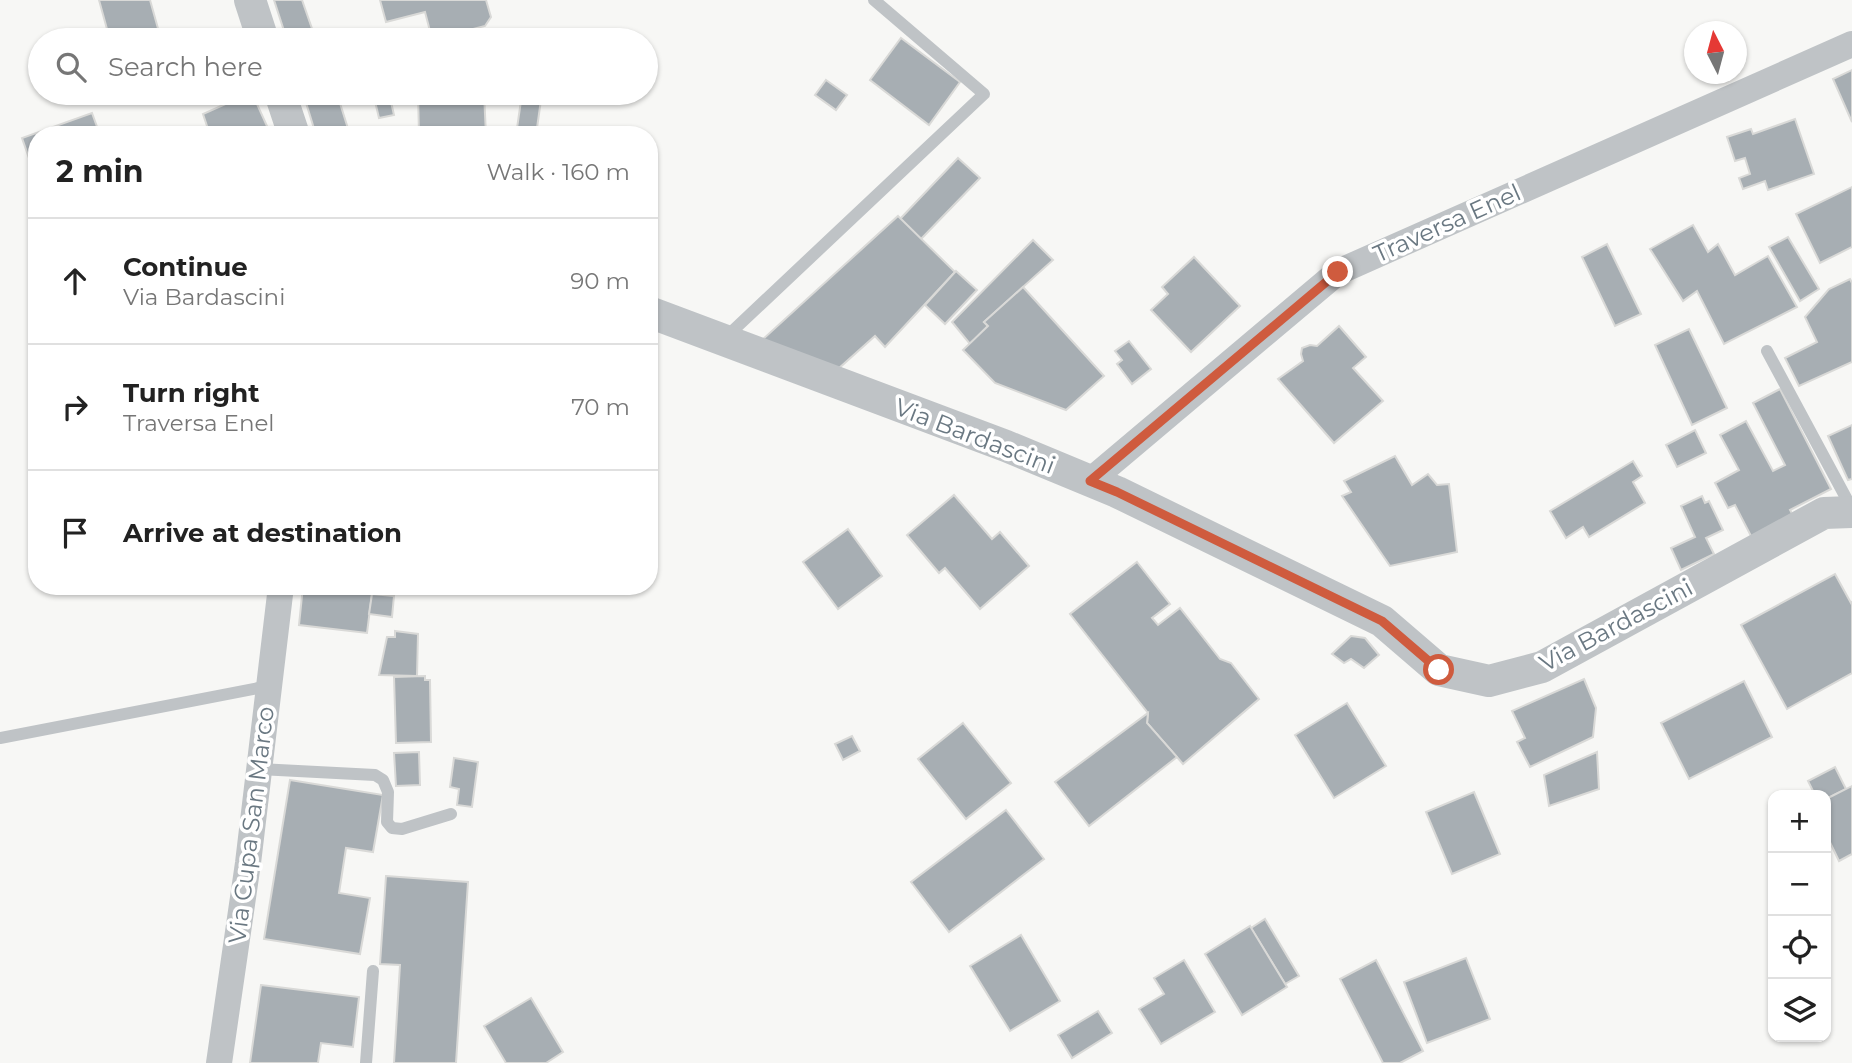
<!DOCTYPE html>
<html lang="en">
<head>
<meta charset="utf-8">
<style>
	body { margin:0; font-family:Montserrat,sans-serif; background:#f6f6f6; color:#222 }
	.controls { position:absolute; right:21px; bottom:21px; display:grid; overflow:hidden; border-radius:14px; box-shadow:0 2px 5px #0004 }
	.controls button { width:63px; height:63px; display:grid; place-items:center; padding:0; border:0; border-bottom:2px solid #e0e0e0; background:#fff; color:#222; font:35px sans-serif }
	.compass { position:absolute; left:1684px; top:21px; width:63px; height:63px; border-radius:50%; background:#fff; box-shadow:0 2px 5px #0004; rotate:354deg }
	.stop { position:absolute; width:21px; height:21px; margin:-16px; border:5px solid #cf5b3e; border-radius:50%; background:#fff }
	.stop.end { background:#cf5b3e; border-color:#fff; box-shadow:0 2px 7px #0008 }
	.list { margin:0; padding:0; list-style:none }
	h2 { display:flex; justify-content:space-between; align-items:center; height:91px; margin:0; padding:0 28px; font-size:30px }
	h2 small { font-size:23px; font-weight:400; color:#767676 }
	.list li { display:grid; grid-template-columns:46px 1fr auto; gap:21px; align-items:center; box-sizing:border-box; height:126px; padding:0 28px; border-top:2px solid #e0e0e0 }
	.list b { display:block; font-size:26px; white-space:nowrap }
	.list p { margin:0; font-size:23px; white-space:nowrap; color:#767676 }
	.list em { font-size:23px; font-style:normal; color:#767676 }
	.icon { flex:none; width:38px; height:38px; fill:none; stroke:currentColor; stroke-width:2; stroke-linecap:round; stroke-linejoin:round }
	.map { position:relative; flex:none; width:1852px; height:1063px; overflow:hidden }
	.search { position:absolute; background:#fff; box-shadow:0 2px 5px #0004; left:28px; top:28px; width:630px; height:77px; display:flex; align-items:center; gap:18px; box-sizing:border-box; padding:0 24px; border-radius:38px; color:#767676; font-size:26px }
	.panel { position:absolute; background:#fff; box-shadow:0 2px 5px #0004; left:28px; top:126px; width:630px; height:469px; border-radius:28px }
	.map>svg:first-child { display:block }
	.building { fill:#a7aeb3; stroke:#d9d9d7; stroke-width:2 }
	.lines { fill:none; stroke-linecap:round; stroke-linejoin:round }
	.service { stroke:#bfc3c6; stroke-width:12 }
	.minor { stroke:#bfc3c6; stroke-width:26 }
	.tertiary { stroke:#bfc3c6; stroke-width:32 }
	.route { stroke:#cf5b3e; stroke-width:9 }
	.labels { text-anchor:middle; dominant-baseline:central; stroke-width:7; stroke-linejoin:round; paint-order:stroke }
	.street-label { font-size:24px; fill:#6a7882; stroke:#fff }
</style>
</head>
<body>
<div class="map">
<svg width="1852" height="1063" viewBox="0 0 1852 1063">
	<rect width="100%" height="100%" fill="#f7f7f5"/>
	<g class="building">
		<polygon points="99,0 150,0 159,32 129,40 110,40"/>
		<polygon points="274,0 302,0 316,40 287,40"/>
		<polygon points="380,0 486,0 491,17 485,26 442,37 430,31 425,12 386,22"/>
		<polygon points="901,38 960,82 929,125 870,80"/>
		<polygon points="1852,70 1852,122 1833,79"/>
		<polygon points="826,80 847,95 836,110 815,95"/>
		<polygon points="250,93 252,93 271,135 210,135 203,114"/>
		<polygon points="303,93 343,93 345,98 339,100 350,135 316,135"/>
		<polygon points="373,93 389,93 394,115 379,118"/>
		<polygon points="418,93 484,93 486,135 419,135"/>
		<polygon points="516,93 542,93 536,135 516,135 522,94"/>
		<polygon points="92,113 100,135 37,135 37,181 22,138"/>
		<polygon points="1795,119 1814,174 1768,190 1765,181 1743,189 1739,178 1750,174 1745,158 1735,161 1727,137 1751,129 1753,134"/>
		<polygon points="387,127 410,128 410,135 386,135"/>
		<polygon points="958,158 980,178 921,239 900,219"/>
		<polygon points="1852,187 1852,247 1820,263 1796,214"/>
		<polygon points="898,216 955,272 885,347 875,336 838,369 762,340"/>
		<polygon points="1693,225 1708,252 1718,244 1735,275 1768,256 1797,307 1724,344 1697,291 1683,301 1650,249"/>
		<polygon points="1788,237 1819,289 1800,301 1769,247"/>
		<polygon points="1033,240 1053,260 984,322 988,326 970,344 952,322"/>
		<polygon points="1607,244 1641,314 1615,326 1582,257"/>
		<polygon points="1194,257 1240,306 1191,352 1151,310 1168,294 1162,287"/>
		<polygon points="956,271 977,290 945,324 925,305"/>
		<polygon points="1850,279 1852,283 1852,362 1799,386 1785,358 1817,342 1805,317 1829,289"/>
		<polygon points="1023,287 1104,376 1066,410 995,383 963,350 988,326 984,322"/>
		<polygon points="1339,326 1366,357 1353,368 1383,401 1334,443 1278,379 1303,361 1301,354 1302,348 1310,345 1317,346"/>
		<polygon points="1689,329 1727,408 1692,425 1655,345"/>
		<polygon points="1129,341 1151,369 1132,384 1117,364 1122,360 1115,351"/>
		<polygon points="1780,389 1831,489 1790,510 1794,517 1752,538 1735,505 1728,508 1715,483 1739,470 1720,435 1746,421 1773,471 1785,465 1753,403"/>
		<polygon points="1852,425 1852,479 1848,480 1828,436"/>
		<polygon points="1695,430 1706,453 1677,467 1666,445"/>
		<polygon points="1395,456 1412,485 1428,474 1437,485 1449,484 1457,552 1390,566 1342,496 1351,492 1344,481"/>
		<polygon points="1633,461 1642,476 1633,482 1645,503 1589,537 1583,527 1566,538 1550,511"/>
		<polygon points="954,495 992,539 1000,532 1029,566 980,609 945,568 939,573 907,535"/>
		<polygon points="1702,496 1705,503 1709,501 1723,530 1706,538 1714,554 1681,570 1671,548 1695,537 1681,506"/>
		<polygon points="848,529 882,576 838,609 803,562"/>
		<polygon points="1137,562 1170,604 1152,618 1158,625 1180,608 1220,659 1231,663 1259,699 1183,764 1147,723 1148,713 1070,614"/>
		<polygon points="1835,574 1851,603 1852,602 1852,673 1787,709 1741,625"/>
		<polygon points="303,586 373,586 367,633 299,625"/>
		<polygon points="372,594 394,596 392,617 369,614"/>
		<polygon points="395,631 418,634 417,676 379,675 387,637 395,637"/>
		<polygon points="1351,636 1365,638 1379,655 1364,668 1351,659 1344,663 1332,654"/>
		<polygon points="425,676 425,680 430,680 431,742 396,743 394,677"/>
		<polygon points="1584,679 1596,708 1593,737 1530,767 1517,742 1525,738 1512,711"/>
		<polygon points="1744,681 1772,737 1689,779 1661,723"/>
		<polygon points="1347,703 1386,766 1334,798 1295,735"/>
		<polygon points="1148,713 1147,723 1177,757 1089,826 1055,782"/>
		<polygon points="963,723 1011,783 966,819 918,759"/>
		<polygon points="852,736 860,751 843,760 835,744"/>
		<polygon points="419,752 420,785 396,786 394,753"/>
		<polygon points="1597,752 1599,789 1549,806 1544,775"/>
		<polygon points="454,758 478,762 472,807 457,805 459,789 450,787"/>
		<polygon points="1835,767 1846,789 1826,799 1826,795 1815,795 1808,781"/>
		<polygon points="290,780 383,795 373,852 346,848 339,893 370,898 360,954 264,939"/>
		<polygon points="1852,786 1852,854 1839,861 1826,834 1826,799"/>
		<polygon points="1474,792 1500,854 1452,874 1426,812"/>
		<polygon points="1006,810 1044,859 949,932 911,882"/>
		<polygon points="386,876 468,882 456,1063 394,1063 400,965 380,964"/>
		<polygon points="1265,919 1299,976 1285,984 1251,928"/>
		<polygon points="1250,926 1287,987 1242,1015 1205,954"/>
		<polygon points="1021,935 1060,1001 1010,1031 970,966"/>
		<polygon points="1466,958 1490,1019 1427,1043 1404,982"/>
		<polygon points="1184,960 1215,1012 1161,1044 1139,1009 1164,994 1154,978"/>
		<polygon points="1376,960 1423,1051 1400,1063 1383,1063 1340,979"/>
		<polygon points="261,985 359,997 353,1047 321,1043 318,1063 250,1063"/>
		<polygon points="531,998 563,1052 546,1063 506,1063 484,1026"/>
		<polygon points="1098,1011 1112,1033 1072,1058 1058,1035"/>
	</g>
	<g class="lines">
		<g class="service">
			<polyline points="724,339 984,94 874,0"/>
			<polyline points="1767,351 1852,509"/>
			<polyline points="0,738 269,686"/>
			<polyline points="259,769 375,775 383,780 388,792 387,822 392,828 402,829 451,814"/>
			<polyline points="366,1063 373,971"/>
		</g>
		<g class="minor">
			<polyline points="1090,481 1338,272 1852,44"/>
			<polyline points="219,1063 248,863 281,586"/>
		</g>
		<g class="tertiary">
			<polyline points="250,0 263,40"/>
			<polyline points="280,93 294,135"/>
			<polyline points="649,312 1006,446 1117,492 1382,621 1439,670 1489,681 1542,667 1824,513 1852,512"/>
		</g>
	</g>
	<g class="lines">
		<polyline class="route" points="1338,272 1090,481 1117,492 1382,621 1439,670"/>
	</g>
	<g class="labels">
		<g class="street-label">
			<text transform="translate(1447 223) rotate(-24)">Traversa Enel</text>
			<text transform="translate(975 436) rotate(21)">Via Bardascini</text>
			<text transform="translate(1616 625) rotate(-28)">Via Bardascini</text>
			<text transform="translate(251 825) rotate(-83)">Via Cupa San Marco</text>
		</g>
	</g>
</svg>
<div class="controls">
<button>+</button>
<button>−</button>
<button><svg class="icon" aria-label="locate" viewBox="0 0 24 24"><circle cx="12" cy="12" r="6"/><path d="M12 2v4M12 18v4M2 12h4M18 12h4"/></svg></button>
<button><svg class="icon" aria-label="layers" viewBox="0 0 24 24"><path d="M12 4l9 5-9 5-9-5zM3 14l9 5 9-5"/></svg></button>
</div>
<svg class="compass" viewBox="-18 -18 36 36"><path d="M0-13l5 13h-10z" fill="#e53935"/><path d="M0 13l5-13h-10z" fill="#767676"/></svg>
<div class="stop" style="left:1439px;top:670px"></div>
<div class="stop end" style="left:1338px;top:272px"></div>
<div class="search"><svg class="icon" aria-label="search" viewBox="0 0 24 24"><circle cx="10" cy="10" r="6"/><path d="M15 15l6 6"/></svg>Search here</div>
<section class="panel">
<h2>2 min<small>Walk · 160 m</small></h2>
<ul class="list">
<li><svg class="icon" aria-label="ahead" viewBox="0 0 24 24"><path d="M12 20V5M6 11l6-6 6 6"/></svg><div><b>Continue</b><p>Via Bardascini</p></div><em>90 m</em></li>
<li><svg class="icon" aria-label="right" viewBox="0 0 24 24"><path d="M7 20v-9h11M14 6l5 5-5 5"/></svg><div><b>Turn right</b><p>Traversa Enel</p></div><em>70 m</em></li>
<li><svg class="icon" aria-label="arrive" viewBox="0 0 24 24"><path d="M6 21V4h12l-3 4 3 4H6"/></svg><div><b>Arrive at destination</b></div></li>
</ul>
</section>
</div>
</body>
</html>
